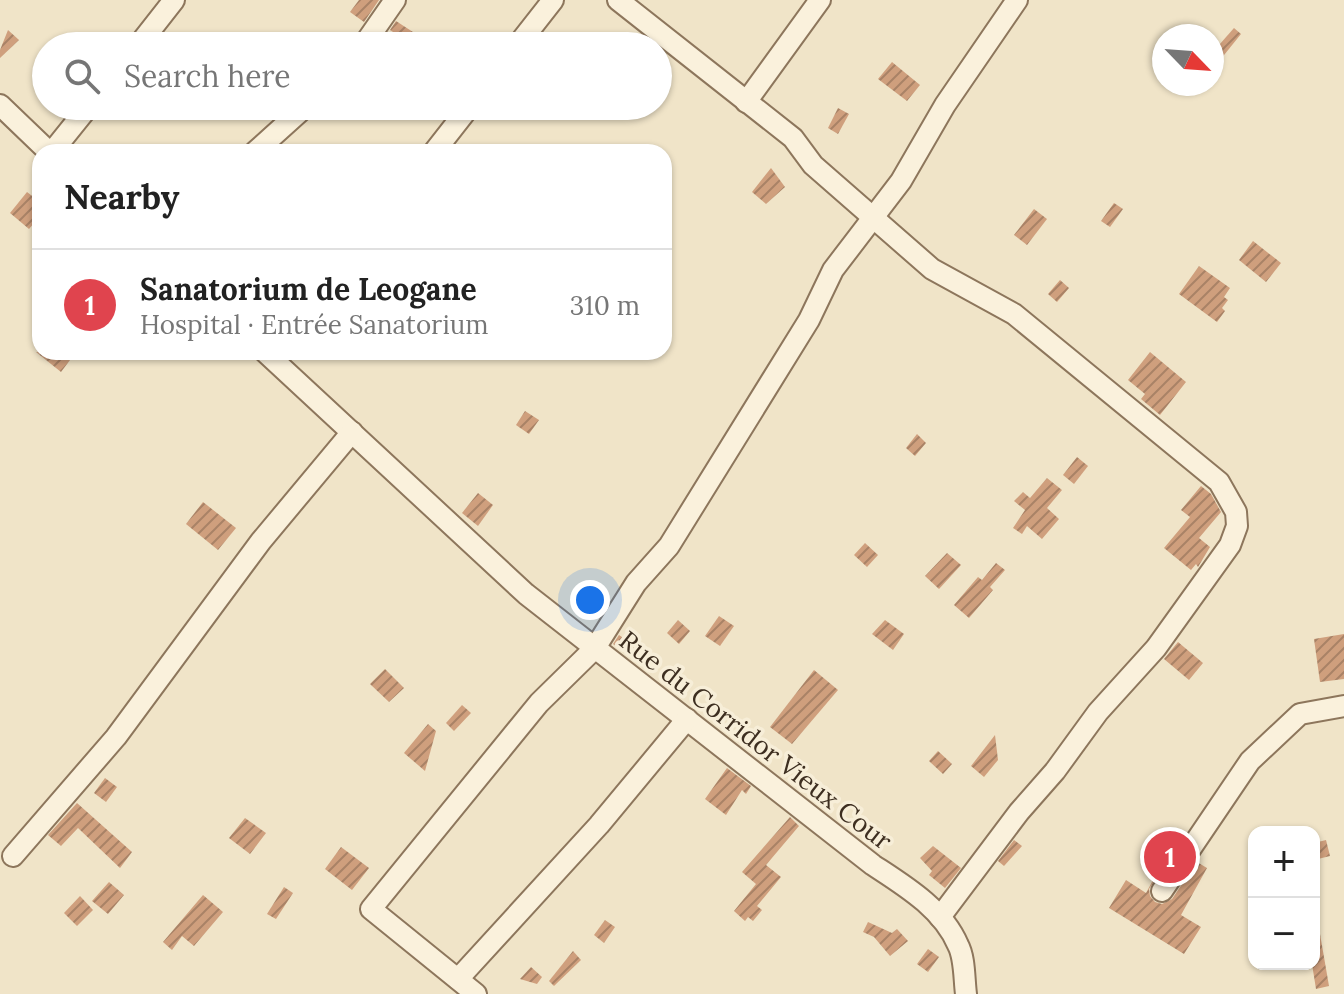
<!DOCTYPE html>
<html lang="en">
<head>
<meta charset="utf-8">
<style>
	body { margin:0; font-family:Lora,serif; background:#f6f6f6; color:#222 }
	.controls { position:absolute; right:24px; bottom:24px; display:grid; overflow:hidden; border-radius:16px; box-shadow:0 2px 6px #0004 }
	.controls button { width:72px; height:72px; display:grid; place-items:center; padding:0; border:0; border-bottom:2px solid #e0e0e0; background:#fff; color:#222; font:40px sans-serif }
	.compass { position:absolute; left:1152px; top:24px; width:72px; height:72px; border-radius:50%; background:#fff; box-shadow:0 2px 6px #0004; rotate:115deg }
	.you { position:absolute; left:590px; top:600px; width:28px; height:28px; margin:-20px; border:6px solid #fff; border-radius:50%; background:#1a73e8; box-shadow:0 0 0 12px #1a73e833 }
	.badge { display:grid; place-items:center; width:52px; height:52px; border-radius:50%; background:#b45309; color:#fff; font-size:26px; font-weight:700 }
	.pin { position:absolute; translate:-50% -50%; border:4px solid #fff; box-shadow:0 2px 8px #0006 }
	.list { margin:0; padding:0; list-style:none }
	h2 { display:flex; justify-content:space-between; align-items:center; height:104px; margin:0; padding:0 32px; font-size:34px }
	h2 small { font-size:26px; font-weight:400; color:#767676 }
	.list li { display:grid; grid-template-columns:52px 1fr auto; gap:24px; align-items:center; box-sizing:border-box; height:112px; padding:0 32px; border-top:2px solid #e0e0e0 }
	.list b { display:block; font-size:30px; white-space:nowrap }
	.list p { margin:0; font-size:26px; white-space:nowrap; color:#767676 }
	.list em { font-size:26px; font-style:normal; color:#767676 }
	.icon { flex:none; width:44px; height:44px; fill:none; stroke:currentColor; stroke-width:2; stroke-linecap:round; stroke-linejoin:round }
	.map { position:relative; flex:none; width:1344px; height:994px; overflow:hidden }
	.search { position:absolute; background:#fff; box-shadow:0 2px 6px #0004; left:32px; top:32px; width:640px; height:88px; display:flex; align-items:center; gap:20px; box-sizing:border-box; padding:0 28px; border-radius:44px; color:#767676; font-size:30px }
	.panel { position:absolute; background:#fff; box-shadow:0 2px 6px #0004; left:32px; top:144px; width:640px; height:216px; border-radius:24px }
	.map>svg:first-child { display:block }
	.building { fill:url(#building-hatch) }
	.lines { fill:none; stroke-linecap:round; stroke-linejoin:round }
	.minor-casing { stroke:#8d765c; stroke-width:24 }
	.minor { stroke:#faf1dc; stroke-width:20 }
	.labels { text-anchor:middle; dominant-baseline:central; stroke-width:7; stroke-linejoin:round; paint-order:stroke }
	.street-label { font-size:26px; fill:#3d2e20; stroke:#f7eed8 }
</style>
</head>
<body>
<div class="map">
<svg width="1344" height="994" viewBox="0 0 1344 994">
	<defs>
		<pattern id="building-hatch" width="6" height="6" patternUnits="userSpaceOnUse" patternTransform="scale(2)"><rect width="6" height="6" fill="#cf9f7d"/><path d="M-1 1l2-2M0 6l6-6M5 7l2-2" fill="none" stroke="#a98266"/></pattern>
	</defs>
	<rect width="100%" height="100%" fill="#f0e4c8"/>
	<g class="building">
		<polygon points="359,0 379,0 364,22 350,12"/>
		<polygon points="396,21 416,34 410,43 390,30"/>
		<polygon points="1234,28 1241,34 1212,70 1212,53"/>
		<polygon points="8,30 19,40 0,58 0,50"/>
		<polygon points="892,62 920,85 907,101 878,79"/>
		<polygon points="838,108 849,114 838,134 828,128"/>
		<polygon points="771,168 785,187 766,204 752,192"/>
		<polygon points="27,192 40,202 40,216 29,229 10,213"/>
		<polygon points="1114,203 1123,209 1110,227 1101,221"/>
		<polygon points="1034,209 1047,219 1027,245 1014,235"/>
		<polygon points="1253,241 1281,263 1266,282 1239,260"/>
		<polygon points="1199,266 1230,288 1224,297 1228,300 1222,308 1225,311 1217,322 1179,294"/>
		<polygon points="1060,280 1069,288 1057,302 1048,294"/>
		<polygon points="36,352 76,352 61,372"/>
		<polygon points="1150,352 1186,382 1160,415 1141,399 1145,394 1128,380"/>
		<polygon points="525,411 539,420 529,434 516,425"/>
		<polygon points="917,434 926,443 915,456 906,448"/>
		<polygon points="1077,457 1088,466 1074,484 1063,475"/>
		<polygon points="1047,478 1062,490 1047,508 1059,519 1042,539 1027,526 1022,534 1013,528 1025,510 1014,501 1023,492 1030,498"/>
		<polygon points="1201,486 1211,494 1221,512 1199,538 1210,547 1198,567 1196,564 1191,570 1164,548 1190,517 1181,510"/>
		<polygon points="478,493 493,505 478,526 462,513"/>
		<polygon points="203,502 236,528 218,550 186,524"/>
		<polygon points="865,543 878,555 867,567 854,555"/>
		<polygon points="947,553 961,565 939,589 925,576"/>
		<polygon points="996,563 1005,570 990,587 993,590 969,618 954,605 978,577 982,580"/>
		<polygon points="719,616 734,626 720,646 705,636"/>
		<polygon points="678,620 690,631 679,644 667,633"/>
		<polygon points="885,620 904,634 893,650 872,634"/>
		<polygon points="1344,634 1344,679 1320,682 1314,639"/>
		<polygon points="619,635 642,651 636,660 613,644"/>
		<polygon points="1178,642 1203,663 1189,680 1164,659"/>
		<polygon points="385,669 404,688 389,702 370,684"/>
		<polygon points="814,670 838,690 792,744 770,727"/>
		<polygon points="462,705 471,713 454,731 446,723"/>
		<polygon points="428,724 436,731 425,771 404,753"/>
		<polygon points="995,735 998,760 984,777 971,766"/>
		<polygon points="938,751 952,764 943,774 929,761"/>
		<polygon points="727,768 751,786 746,794 742,790 726,815 705,799"/>
		<polygon points="105,778 117,787 106,802 94,793"/>
		<polygon points="77,803 132,852 120,868 78,828 61,846 48,835"/>
		<polygon points="790,817 799,826 766,865 781,877 757,906 762,910 753,921 748,917 745,921 734,911 756,884 742,872"/>
		<polygon points="245,818 266,833 250,854 229,838"/>
		<polygon points="1014,840 1022,846 1004,866 998,861"/>
		<polygon points="1326,840 1330,856 1314,860 1314,843"/>
		<polygon points="933,846 961,868 945,888 929,875 932,871 920,858"/>
		<polygon points="341,847 369,868 352,890 325,869"/>
		<polygon points="1171,847 1175,849 1149,889 1150,896 1155,902 1162,904 1172,899 1197,862 1207,868 1181,915 1201,927 1184,954 1109,908 1126,880 1146,893"/>
		<polygon points="109,882 124,895 108,914 92,901"/>
		<polygon points="284,887 293,893 276,919 267,914"/>
		<polygon points="203,895 223,912 194,946 182,936 172,950 163,942"/>
		<polygon points="80,896 93,910 77,926 64,913"/>
		<polygon points="605,920 615,927 604,943 594,935"/>
		<polygon points="868,922 892,933 897,929 908,941 890,956 874,937 863,932"/>
		<polygon points="1314,934 1320,934 1329,986 1316,989 1312,964 1314,964"/>
		<polygon points="928,949 939,957 928,972 917,964"/>
		<polygon points="573,951 581,960 554,986 549,981"/>
		<polygon points="531,967 542,977 537,984 520,979"/>
	</g>
	<g class="lines">
		<g class="minor-casing">
			<g id="minor">
				<polyline points="618,0 793,138 813,165 932,269 1014,314 1219,482 1236,512 1237,526 1230,545 1156,648 1098,712 1055,771 1019,812 940,917"/>
				<polyline points="138,46 174,0"/>
				<polyline points="363,46 395,0"/>
				<polyline points="517,46 553,0"/>
				<polyline points="746,102 820,0"/>
				<polyline points="0,105 49,152"/>
				<polyline points="52,152 89,106"/>
				<polyline points="255,152 306,106"/>
				<polyline points="434,152 470,106"/>
				<path d="M265 352 526 594 873 865C905 886 942 908 958 945 965 958 964 979 966 994"/>
				<polyline points="13,856 116,737 261,541 352,432"/>
				<polyline points="1162,891 1250,761 1300,714 1344,706"/>
				<polyline points="458,979 599,825 687,719"/>
				<polyline points="476,994 371,909 539,703 595,648 636,583 669,546 809,320 833,270 901,181 945,105 1017,0"/>
			</g>
		</g>
		<use href="#minor" class="minor"/>
	</g>
	<g class="labels">
		<g class="street-label">
			<text transform="translate(756 740) rotate(38)">Rue du Corridor Vieux Cour</text>
		</g>
	</g>
</svg>
<div class="controls">
<button>+</button>
<button>−</button>
</div>
<svg class="compass" viewBox="-18 -18 36 36"><path d="M0-13l5 13h-10z" fill="#e53935"/><path d="M0 13l5-13h-10z" fill="#767676"/></svg>
<div class="you"></div>
<div class="pin badge" style="left:1170px;top:857px;background:#e0444e">1</div>
<div class="search"><svg class="icon" aria-label="search" viewBox="0 0 24 24"><circle cx="10" cy="10" r="6"/><path d="M15 15l6 6"/></svg>Search here</div>
<section class="panel">
<h2>Nearby<small></small></h2>
<ul class="list">
<li><span class="badge" style="background:#e0444e">1</span><div><b>Sanatorium de Leogane</b><p>Hospital · Entrée Sanatorium</p></div><em>310 m</em></li>
</ul>
</section>
</div>
</body>
</html>
